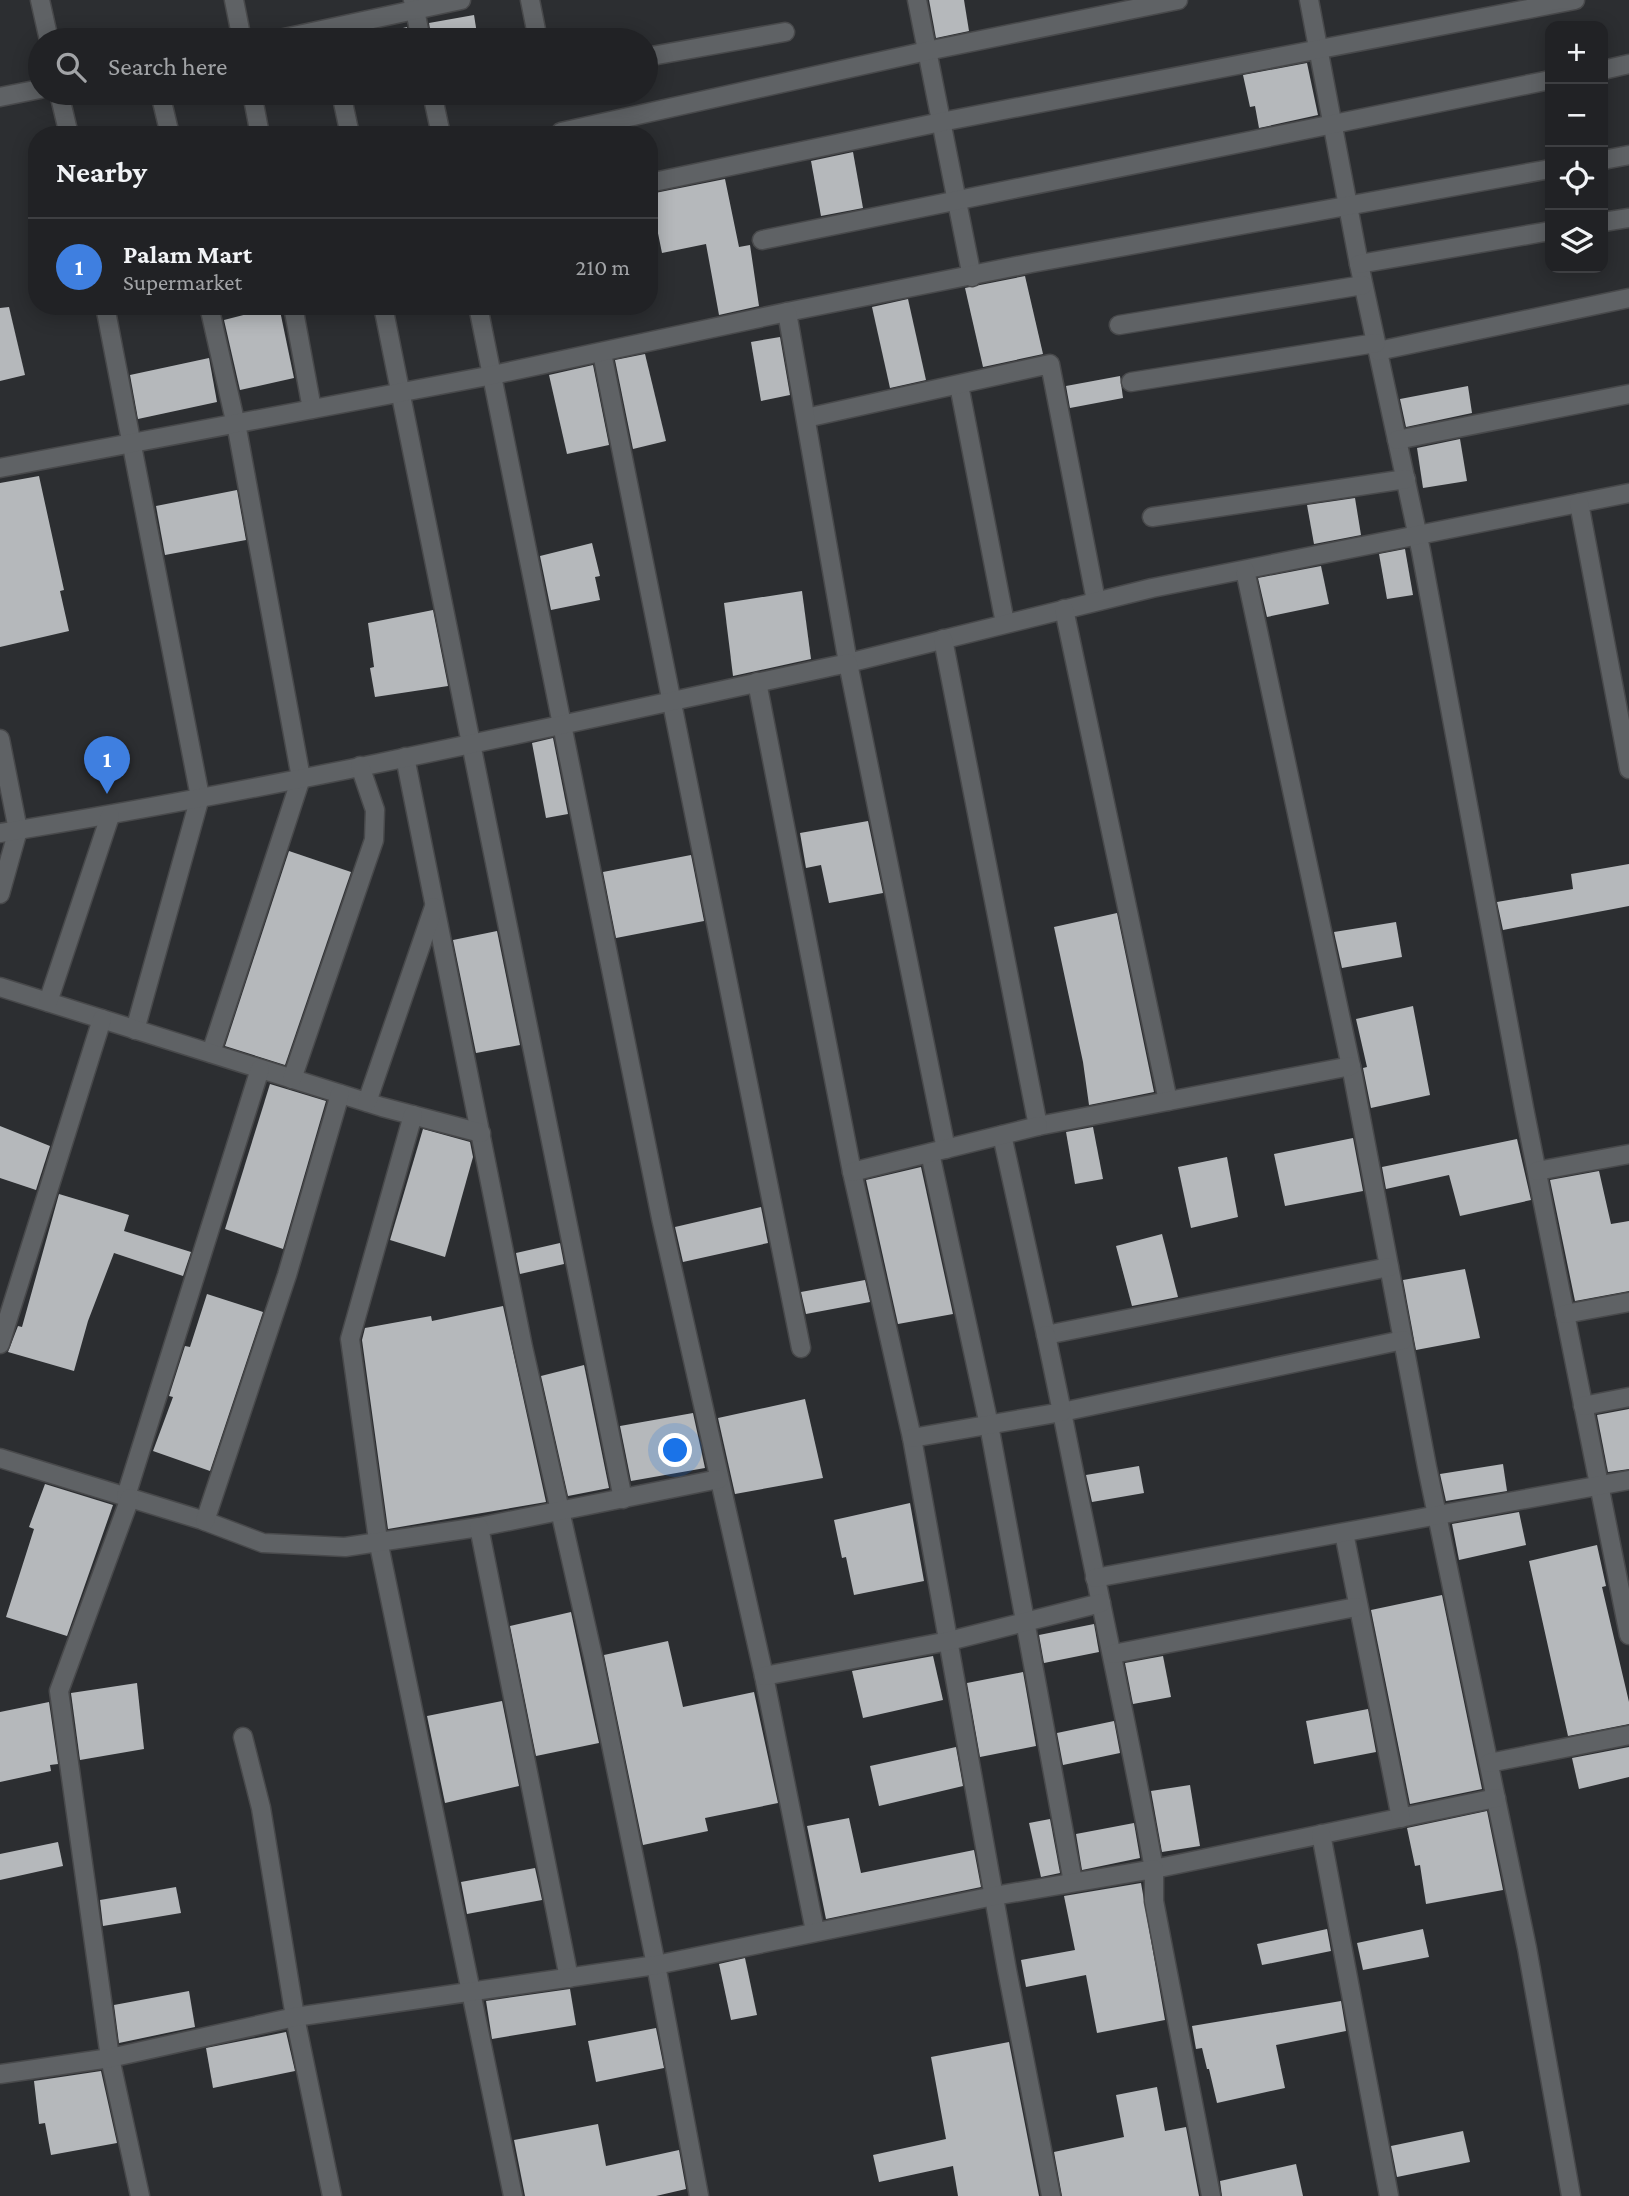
<!DOCTYPE html>
<html lang="en">
<head>
<meta charset="utf-8">
<style>
	body { margin:0; font-family:"Crimson Pro",serif; background:#2d2f32; color:#f1f3f6 }
	.controls { position:absolute; right:21px; top:21px; display:grid; overflow:hidden; border-radius:14px; box-shadow:0 4px 18px #0003 }
	.controls button { width:63px; height:63px; display:grid; place-items:center; padding:0; border:0; border-bottom:2px solid #3e3f42; background:#212225; color:#f1f3f6; font:35px sans-serif }
	.you { position:absolute; left:676px; top:1451px; width:24px; height:24px; margin:-18px; border:5px solid #fff; border-radius:50%; background:#1a73e8; box-shadow:0 0 0 10px #1a73e833 }
	.badge { display:grid; place-items:center; width:46px; height:46px; border-radius:50%; background:#0b8043; color:#fff; font-size:23px; font-weight:700 }
	.pin { position:absolute; translate:-50% -58px; filter:drop-shadow(0 2px 4px #0008) }
	.pin::after { content:''; position:absolute; top:37px; width:24px; height:21px; background:inherit; clip-path:polygon(0 0,100% 0,50% 100%) }
	.list { margin:0; padding:0; list-style:none }
	h2 { display:flex; justify-content:space-between; align-items:center; height:91px; margin:0; padding:0 28px; font-size:30px }
	h2 small { font-size:23px; font-weight:400; color:#a2a4a7 }
	.list li { display:grid; grid-template-columns:46px 1fr auto; gap:21px; align-items:center; box-sizing:border-box; height:98px; padding:0 28px; border-top:2px solid #3e3f42 }
	.list b { display:block; font-size:26px; white-space:nowrap }
	.list p { margin:0; font-size:23px; white-space:nowrap; color:#a2a4a7 }
	.list em { font-size:23px; font-style:normal; color:#a2a4a7 }
	.icon { flex:none; width:38px; height:38px; fill:none; stroke:currentColor; stroke-width:2; stroke-linecap:round; stroke-linejoin:round }
	.map { position:relative; flex:none; width:1629px; height:2196px; overflow:hidden }
	.search { position:absolute; background:#212225; box-shadow:0 4px 18px #0003; left:28px; top:28px; width:630px; height:77px; display:flex; align-items:center; gap:18px; box-sizing:border-box; padding:0 24px; border-radius:38px; color:#a2a4a7; font-size:26px }
	.panel { position:absolute; background:#212225; box-shadow:0 4px 18px #0003; left:28px; top:126px; width:630px; height:189px; border-radius:28px }
	.map>svg:first-child { display:block }
	.building { fill:#b5b8bb }
	.lines { fill:none; stroke-linecap:round; stroke-linejoin:round }
	.minor-casing { stroke:#48494b; stroke-width:21 }
	.minor { stroke:#5f6265; stroke-width:18 }
</style>
</head>
<body>
<div class="map">
<svg width="1629" height="2196" viewBox="0 0 1629 2196">
	<rect width="100%" height="100%" fill="#2c2e31"/>
	<g class="building">
		<polygon points="929,0 964,0 969,31 936,38"/>
		<polygon points="474,15 478,40 432,40 429,23"/>
		<polygon points="407,27 409,40 400,40 399,29"/>
		<polygon points="1307,63 1318,115 1259,128 1255,106 1250,107 1243,75"/>
		<polygon points="853,152 863,208 821,216 811,161"/>
		<polygon points="725,179 739,247 750,245 759,306 719,315 706,244 662,253 650,194"/>
		<polygon points="1025,276 1043,354 983,367 965,288"/>
		<polygon points="908,299 926,380 890,388 872,307"/>
		<polygon points="279,306 294,378 240,390 224,320"/>
		<polygon points="9,307 25,375 0,381 0,308"/>
		<polygon points="780,337 790,395 761,401 751,342"/>
		<polygon points="645,354 666,441 633,449 615,360"/>
		<polygon points="209,358 217,402 138,419 130,375"/>
		<polygon points="593,365 609,445 567,454 549,375"/>
		<polygon points="1120,376 1123,398 1070,408 1066,386"/>
		<polygon points="1468,386 1472,413 1406,427 1400,399"/>
		<polygon points="1460,439 1467,481 1423,488 1417,448"/>
		<polygon points="39,476 64,590 60,591 69,631 0,647 0,483"/>
		<polygon points="237,490 246,540 165,555 156,506"/>
		<polygon points="1355,498 1361,535 1314,544 1307,505"/>
		<polygon points="592,543 600,576 595,577 600,600 551,610 540,556"/>
		<polygon points="1405,549 1413,595 1387,599 1379,554"/>
		<polygon points="1321,566 1329,604 1267,617 1258,578"/>
		<polygon points="802,591 811,659 733,676 724,603"/>
		<polygon points="433,610 448,686 375,697 370,668 374,667 368,623"/>
		<polygon points="553,738 568,814 546,818 532,743"/>
		<polygon points="868,821 883,893 829,903 821,865 806,868 800,833"/>
		<polygon points="289,851 351,872 285,1065 225,1046"/>
		<polygon points="691,855 704,921 616,938 603,872"/>
		<polygon points="1629,864 1629,906 1503,930 1497,902 1573,889 1571,874"/>
		<polygon points="1117,913 1154,1092 1089,1105 1083,1062 1054,927"/>
		<polygon points="1396,922 1402,957 1342,968 1334,932"/>
		<polygon points="497,931 520,1045 476,1053 453,940"/>
		<polygon points="1413,1006 1430,1095 1371,1108 1363,1068 1367,1067 1356,1019"/>
		<polygon points="270,1084 326,1101 283,1249 225,1229"/>
		<polygon points="0,1126 50,1146 36,1190 0,1178"/>
		<polygon points="1093,1127 1103,1179 1075,1184 1066,1132"/>
		<polygon points="423,1129 470,1142 473,1157 445,1257 390,1240"/>
		<polygon points="1353,1138 1363,1191 1285,1206 1274,1154"/>
		<polygon points="1517,1139 1531,1200 1460,1216 1449,1175 1386,1189 1382,1167"/>
		<polygon points="1227,1157 1238,1217 1191,1228 1178,1167"/>
		<polygon points="921,1167 953,1314 898,1324 866,1180"/>
		<polygon points="1599,1171 1611,1224 1629,1221 1629,1291 1575,1301 1550,1180"/>
		<polygon points="59,1194 129,1215 124,1231 191,1252 183,1276 114,1253 88,1321 74,1371 8,1352 18,1326 22,1327"/>
		<polygon points="761,1207 768,1243 683,1262 675,1227"/>
		<polygon points="1162,1234 1178,1297 1132,1306 1116,1246"/>
		<polygon points="560,1243 564,1264 520,1274 516,1253"/>
		<polygon points="1465,1269 1480,1338 1416,1350 1403,1280"/>
		<polygon points="865,1280 870,1302 806,1314 801,1292"/>
		<polygon points="207,1294 263,1312 210,1471 153,1451 173,1397 169,1396 185,1346 190,1347"/>
		<polygon points="503,1306 546,1502 388,1529 362,1340 365,1328 431,1316 432,1321"/>
		<polygon points="584,1365 609,1488 568,1496 541,1376"/>
		<polygon points="805,1399 823,1478 735,1494 718,1418"/>
		<polygon points="1629,1409 1629,1469 1608,1472 1597,1415"/>
		<polygon points="693,1413 705,1468 631,1481 620,1426"/>
		<polygon points="1503,1464 1507,1491 1446,1501 1440,1474"/>
		<polygon points="1139,1466 1144,1493 1092,1502 1086,1475"/>
		<polygon points="45,1484 113,1505 67,1636 6,1617 34,1529 29,1527"/>
		<polygon points="910,1503 924,1581 854,1595 846,1557 842,1558 834,1520"/>
		<polygon points="1519,1512 1526,1545 1459,1560 1452,1524"/>
		<polygon points="1597,1545 1606,1586 1602,1587 1629,1702 1629,1724 1568,1736 1529,1561"/>
		<polygon points="1442,1595 1482,1789 1410,1804 1371,1610"/>
		<polygon points="571,1612 599,1743 536,1756 510,1626"/>
		<polygon points="1094,1624 1099,1652 1044,1663 1039,1635"/>
		<polygon points="668,1641 683,1707 754,1692 778,1803 705,1818 708,1831 643,1845 604,1655"/>
		<polygon points="933,1656 943,1700 863,1718 852,1671"/>
		<polygon points="1163,1656 1171,1697 1133,1704 1125,1663"/>
		<polygon points="1023,1672 1036,1746 980,1757 967,1683"/>
		<polygon points="137,1683 144,1749 80,1760 71,1693"/>
		<polygon points="502,1701 519,1786 445,1803 427,1716"/>
		<polygon points="49,1702 58,1764 50,1765 51,1771 0,1782 0,1712"/>
		<polygon points="1368,1709 1376,1752 1314,1764 1306,1721"/>
		<polygon points="1114,1721 1120,1753 1063,1765 1057,1733"/>
		<polygon points="956,1747 963,1786 879,1806 870,1766"/>
		<polygon points="1629,1747 1629,1777 1579,1789 1572,1758"/>
		<polygon points="1190,1785 1200,1846 1162,1852 1151,1791"/>
		<polygon points="1487,1811 1503,1890 1426,1904 1420,1865 1415,1866 1407,1828"/>
		<polygon points="849,1818 861,1873 974,1850 981,1887 826,1919 807,1826"/>
		<polygon points="1050,1819 1060,1873 1041,1877 1029,1823"/>
		<polygon points="1134,1823 1140,1858 1082,1870 1076,1834"/>
		<polygon points="58,1842 63,1866 0,1880 0,1854"/>
		<polygon points="535,1868 542,1900 467,1914 461,1882"/>
		<polygon points="1141,1883 1165,2020 1097,2033 1086,1975 1026,1987 1021,1960 1075,1950 1064,1896"/>
		<polygon points="176,1887 181,1913 103,1926 100,1900"/>
		<polygon points="1327,1929 1331,1951 1262,1965 1257,1944"/>
		<polygon points="1423,1929 1429,1957 1363,1970 1357,1943"/>
		<polygon points="745,1958 757,2015 731,2020 719,1964"/>
		<polygon points="570,1989 576,2025 492,2039 486,2001"/>
		<polygon points="189,1991 195,2027 119,2043 114,2005"/>
		<polygon points="1341,2001 1346,2031 1276,2045 1285,2088 1217,2103 1209,2069 1207,2069 1202,2048 1196,2049 1192,2026"/>
		<polygon points="656,2028 664,2068 596,2082 588,2041"/>
		<polygon points="286,2032 295,2071 213,2088 206,2048"/>
		<polygon points="1009,2042 1039,2196 958,2196 953,2166 879,2182 873,2155 946,2139 931,2057"/>
		<polygon points="101,2071 117,2143 51,2155 45,2123 39,2124 34,2081"/>
		<polygon points="1157,2087 1165,2131 1186,2127 1199,2196 1062,2196 1054,2152 1124,2137 1116,2095"/>
		<polygon points="598,2124 606,2166 679,2150 686,2189 656,2196 525,2196 514,2140"/>
		<polygon points="1463,2131 1470,2162 1397,2177 1391,2146"/>
		<polygon points="1296,2164 1303,2196 1222,2196 1220,2181"/>
	</g>
	<g class="lines">
		<g class="minor-casing">
			<g id="minor">
				<polyline points="40,0 49,40"/>
				<polyline points="234,0 242,40"/>
				<polyline points="413,0 421,40"/>
				<polyline points="530,0 538,40"/>
				<polyline points="917,0 972,277"/>
				<polyline points="1309,0 1359,264 1421,551 1524,1108 1629,1635"/>
				<polyline points="275,40 461,0"/>
				<polyline points="646,57 785,32"/>
				<polyline points="1603,70 1629,64"/>
				<polyline points="59,93 69,135"/>
				<polyline points="160,93 170,135"/>
				<polyline points="252,93 260,135"/>
				<polyline points="341,93 350,135"/>
				<polyline points="432,93 441,135"/>
				<polyline points="0,97 40,89"/>
				<polyline points="561,132 927,51 1178,0"/>
				<polyline points="1603,160 1629,155"/>
				<polyline points="649,183 941,122 1575,0"/>
				<polyline points="1603,222 1629,218"/>
				<polyline points="762,240 1550,80"/>
				<polyline points="1359,264 1550,231"/>
				<polyline points="105,306 200,797 135,1030"/>
				<polyline points="209,306 238,434 301,778 211,1053"/>
				<polyline points="293,306 312,409"/>
				<polyline points="383,306 623,1499"/>
				<polyline points="478,306 661,1218 764,1676 815,1931"/>
				<polyline points="787,312 1032,263 1550,169"/>
				<polyline points="1119,325 1363,285"/>
				<polyline points="1378,351 1629,298"/>
				<polyline points="602,353 801,1348"/>
				<polyline points="1131,382 1376,343"/>
				<polyline points="959,385 1005,623"/>
				<polyline points="806,418 1050,364 1096,601"/>
				<polyline points="1397,440 1629,394"/>
				<polyline points="0,468 493,375 787,312 848,663 1152,588 1629,493"/>
				<polyline points="1579,503 1629,769"/>
				<polyline points="1152,517 1406,479"/>
				<polyline points="1245,570 1353,1076 1427,1467 1527,1948 1571,2196"/>
				<polyline points="1064,609 1168,1101"/>
				<polyline points="943,639 1038,1126 1351,1066"/>
				<polyline points="757,682 852,1172 912,1438 1007,1970 1051,2196"/>
				<polyline points="0,739 18,830 0,894"/>
				<polyline points="405,757 523,1347 594,1661 656,1965 699,2196"/>
				<path d="M0 833C285 787 566 724 848 663L946 1149"/>
				<polyline points="0,987 382,1107 481,1133"/>
				<polyline points="48,1002 110,816"/>
				<polyline points="292,1079 374,840 375,810 360,766"/>
				<polyline points="367,1102 434,907"/>
				<polyline points="413,1115 350,1339 378,1540 513,2196"/>
				<polyline points="1002,1135 1046,1335 1389,1267"/>
				<polyline points="930,1153 989,1425 1073,1882"/>
				<polyline points="1537,1171 1629,1154"/>
				<polyline points="852,1172 1038,1126"/>
				<polyline points="1565,1314 1629,1302"/>
				<path d="M1403 1340 1062 1412C1092 1565 1126 1716 1154 1869L1496 1798"/>
				<polyline points="0,1344 102,1019"/>
				<polyline points="1583,1406 1629,1397"/>
				<polyline points="912,1438 1062,1412 1046,1335"/>
				<polyline points="0,1458 202,1520 263,1543 345,1547 479,1527 719,1479"/>
				<polyline points="126,1496 260,1069"/>
				<polyline points="130,1498 59,1691 110,2058 140,2196"/>
				<polyline points="205,1521 287,1275 340,1094"/>
				<polyline points="479,1527 569,1978"/>
				<polyline points="1344,1533 1401,1818"/>
				<polyline points="1095,1578 1629,1480"/>
				<polyline points="1113,1654 1356,1607"/>
				<polyline points="764,1676 949,1641 1101,1603"/>
				<polyline points="243,1737 261,1808 295,2017 332,2196"/>
				<polyline points="1489,1763 1629,1735"/>
				<polyline points="1321,1834 1389,2196"/>
				<polyline points="0,2074 110,2058 295,2017 656,1965 994,1896 1154,1869 1154,1901 1211,2196"/>
			</g>
		</g>
		<use href="#minor" class="minor"/>
	</g>
</svg>
<div class="controls">
<button>+</button>
<button>−</button>
<button><svg class="icon" aria-label="locate" viewBox="0 0 24 24"><circle cx="12" cy="12" r="6"/><path d="M12 2v4M12 18v4M2 12h4M18 12h4"/></svg></button>
<button><svg class="icon" aria-label="layers" viewBox="0 0 24 24"><path d="M12 4l9 5-9 5-9-5zM3 14l9 5 9-5"/></svg></button>
</div>
<div class="you"></div>
<div class="pin badge" style="left:107px;top:794px;background:#3f7fe0">1</div>
<div class="search"><svg class="icon" aria-label="search" viewBox="0 0 24 24"><circle cx="10" cy="10" r="6"/><path d="M15 15l6 6"/></svg>Search here</div>
<section class="panel">
<h2>Nearby<small></small></h2>
<ul class="list">
<li><span class="badge" style="background:#3f7fe0">1</span><div><b>Palam Mart</b><p>Supermarket</p></div><em>210 m</em></li>
</ul>
</section>
</div>
</body>
</html>
